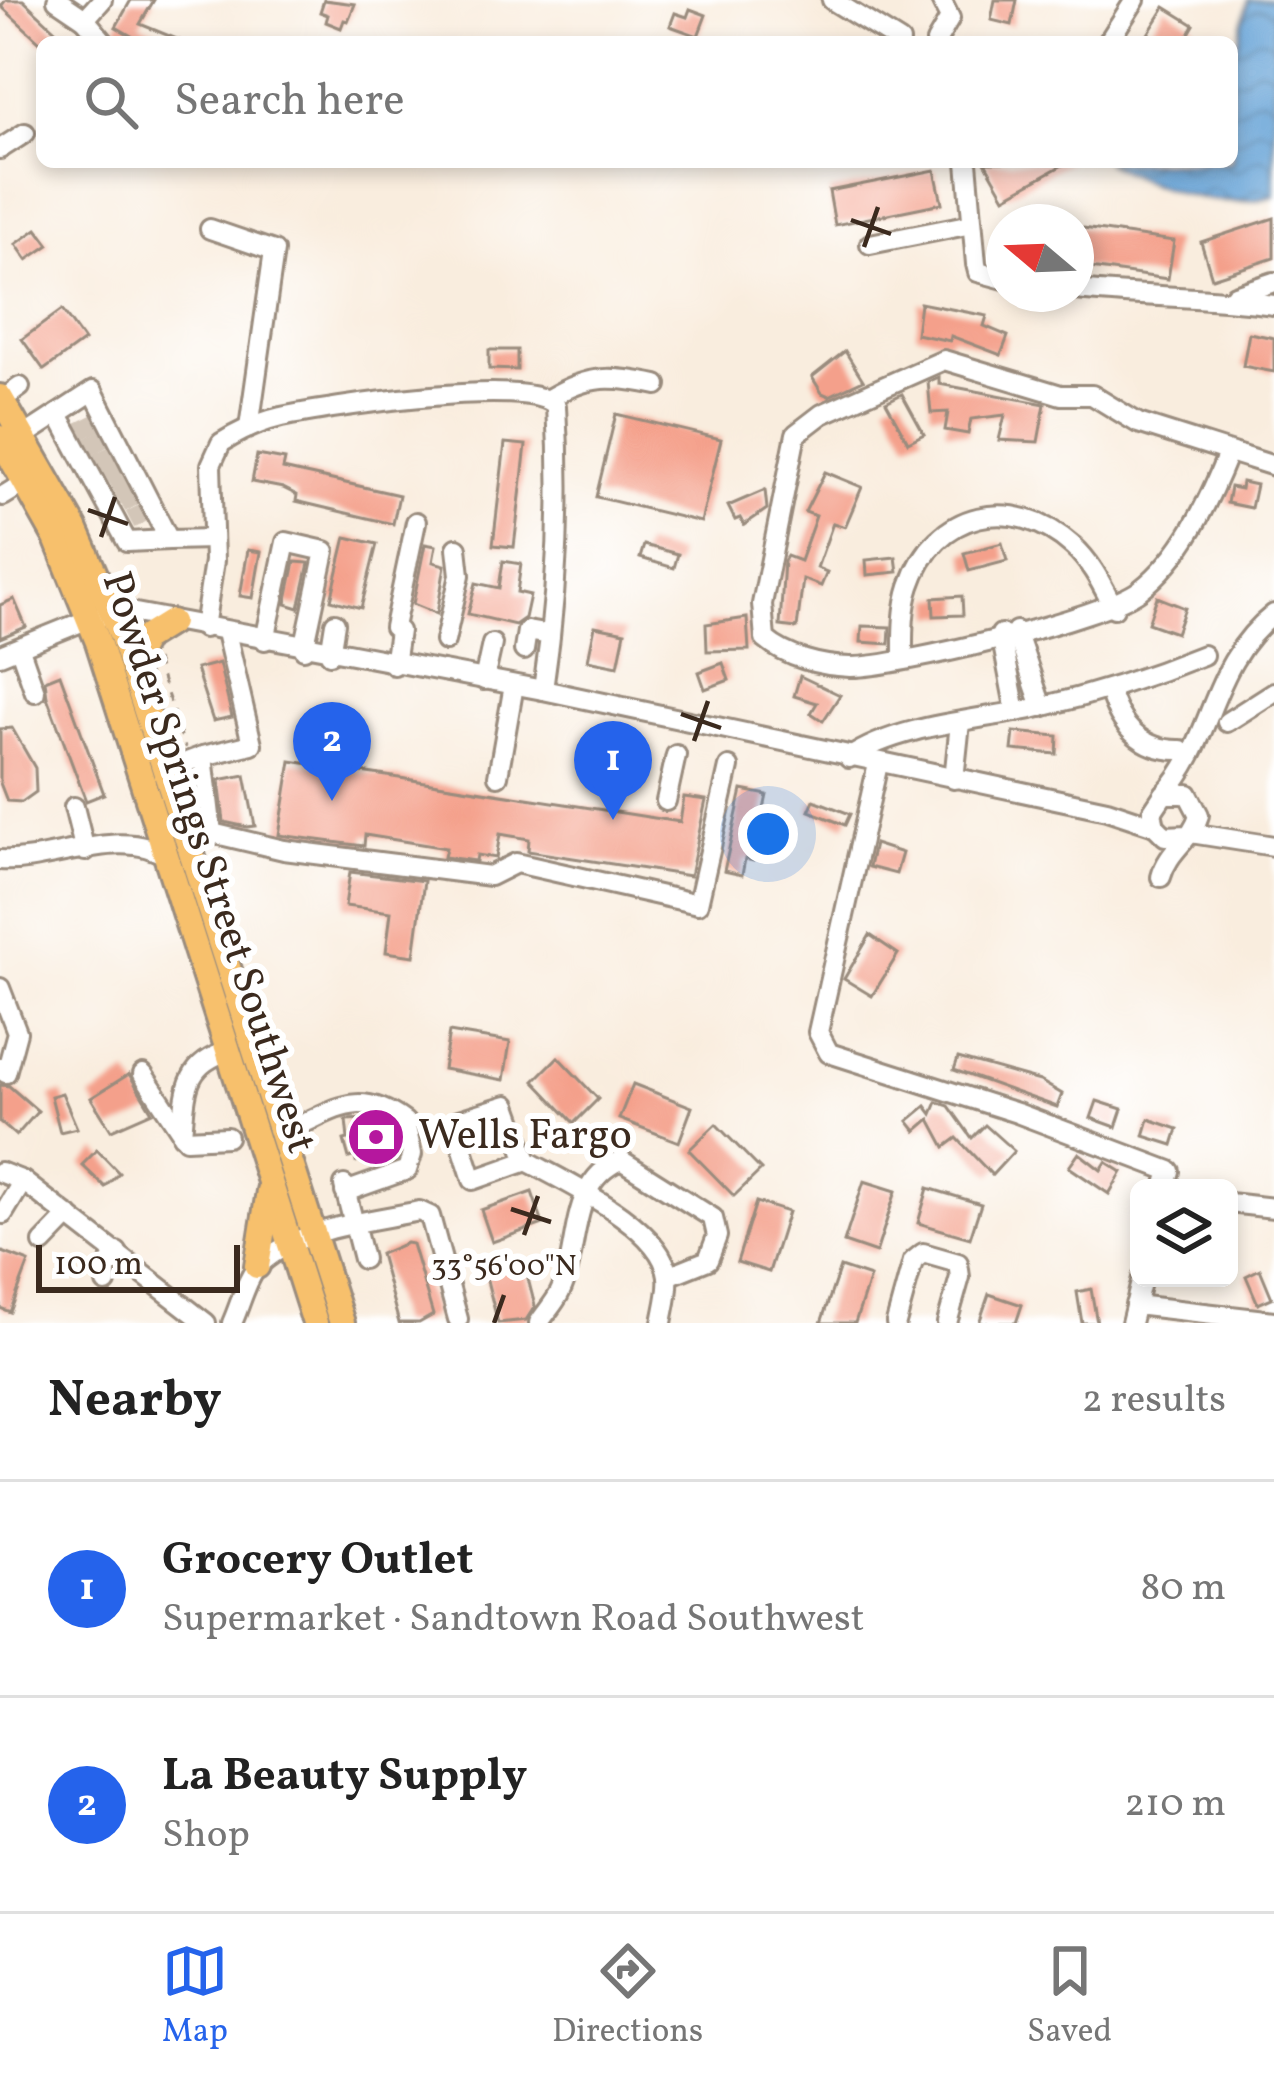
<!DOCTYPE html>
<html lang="en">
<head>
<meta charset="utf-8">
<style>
	body { margin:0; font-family:Vollkorn,serif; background:#f2f2f2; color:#222 }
	.controls { position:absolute; right:36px; bottom:36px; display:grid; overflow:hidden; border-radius:18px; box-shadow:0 6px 18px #0003 }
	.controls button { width:108px; height:108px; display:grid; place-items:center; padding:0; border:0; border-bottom:3px solid #e0e0e0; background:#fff; color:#222; font:60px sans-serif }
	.compass { position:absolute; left:986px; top:204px; width:108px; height:108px; border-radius:50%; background:#fff; box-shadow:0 6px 18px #0003; rotate:289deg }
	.scale { position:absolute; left:36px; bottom:30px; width:204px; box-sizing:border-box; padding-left:12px; border:6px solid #3b2a1e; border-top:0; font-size:33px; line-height:42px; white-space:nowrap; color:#3b2a1e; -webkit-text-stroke:9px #fff; paint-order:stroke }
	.you { position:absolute; left:768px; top:834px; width:42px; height:42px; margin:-30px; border:9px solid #fff; border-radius:50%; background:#1a73e8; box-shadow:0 0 0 18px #1a73e833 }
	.badge { display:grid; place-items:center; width:78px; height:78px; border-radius:50%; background:#2563eb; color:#fff; font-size:39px; font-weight:700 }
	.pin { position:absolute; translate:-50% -99px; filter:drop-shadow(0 3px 6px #0008) }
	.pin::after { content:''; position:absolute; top:63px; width:42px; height:36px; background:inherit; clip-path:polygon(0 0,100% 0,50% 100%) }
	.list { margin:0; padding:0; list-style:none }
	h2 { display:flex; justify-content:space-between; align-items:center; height:156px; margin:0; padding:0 48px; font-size:51px }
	h2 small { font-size:39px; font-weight:400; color:#767676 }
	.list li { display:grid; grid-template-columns:78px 1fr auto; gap:36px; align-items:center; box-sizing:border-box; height:216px; padding:0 48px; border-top:3px solid #e0e0e0 }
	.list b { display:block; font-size:45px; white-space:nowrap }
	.list p { margin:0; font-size:39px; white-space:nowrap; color:#767676 }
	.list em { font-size:39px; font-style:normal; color:#767676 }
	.icon { flex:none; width:66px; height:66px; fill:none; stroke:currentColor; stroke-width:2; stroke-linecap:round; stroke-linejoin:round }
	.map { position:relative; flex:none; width:1274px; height:1323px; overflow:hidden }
	.search { position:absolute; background:#fff; box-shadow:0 6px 18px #0003; left:36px; right:36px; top:36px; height:132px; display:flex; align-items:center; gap:30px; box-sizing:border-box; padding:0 42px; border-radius:18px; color:#767676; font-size:45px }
	.sheet { height:588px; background:#fff }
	nav { display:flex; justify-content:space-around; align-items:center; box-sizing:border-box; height:168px; border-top:3px solid #e0e0e0; background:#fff; font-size:33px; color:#767676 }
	nav a { display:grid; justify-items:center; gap:6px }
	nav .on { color:#2563eb }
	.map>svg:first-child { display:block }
	.water { fill:url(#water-waves); stroke:#50667a; stroke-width:3 }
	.building { fill:#f4a08b }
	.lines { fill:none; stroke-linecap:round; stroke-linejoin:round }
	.minor-tunnel { stroke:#d3c6b8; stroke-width:18; stroke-dasharray:18 9; stroke-linecap:butt }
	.minor-casing { stroke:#9a8c7e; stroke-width:24 }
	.major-casing { stroke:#9a8c7e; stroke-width:30 }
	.path { stroke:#9a8c7e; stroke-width:3; stroke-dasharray:9 9; stroke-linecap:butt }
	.minor { stroke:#fff; stroke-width:18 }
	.major { stroke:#f7c06c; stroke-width:24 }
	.ticks { fill:none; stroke:#3b2a1e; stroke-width:4.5 }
	.labels { text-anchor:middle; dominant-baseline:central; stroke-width:12; stroke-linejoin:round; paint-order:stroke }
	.street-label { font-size:42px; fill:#3b2a1e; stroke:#fff }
	.poi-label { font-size:42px; fill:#3b2a1e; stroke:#fff; text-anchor:start }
	.ticks-label { font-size:30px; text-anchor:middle; fill:#3b2a1e; stroke:#fff; stroke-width:12; stroke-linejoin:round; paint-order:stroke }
</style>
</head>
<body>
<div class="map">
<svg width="1274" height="1323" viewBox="0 0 1274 1323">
	<defs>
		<pattern id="water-waves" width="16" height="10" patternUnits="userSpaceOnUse" patternTransform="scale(3)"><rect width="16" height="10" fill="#65a2d6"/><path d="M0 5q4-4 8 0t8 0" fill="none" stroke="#5484ad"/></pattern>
	</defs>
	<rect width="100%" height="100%" fill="#fff"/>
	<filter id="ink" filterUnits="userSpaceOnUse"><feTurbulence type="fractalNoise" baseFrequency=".00833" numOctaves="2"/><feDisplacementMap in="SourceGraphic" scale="24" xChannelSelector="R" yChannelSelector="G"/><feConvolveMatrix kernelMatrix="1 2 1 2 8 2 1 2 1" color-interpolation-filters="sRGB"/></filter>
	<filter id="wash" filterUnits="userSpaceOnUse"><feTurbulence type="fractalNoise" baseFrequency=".004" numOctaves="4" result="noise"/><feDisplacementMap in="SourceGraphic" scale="48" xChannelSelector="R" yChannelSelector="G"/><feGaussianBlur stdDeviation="2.7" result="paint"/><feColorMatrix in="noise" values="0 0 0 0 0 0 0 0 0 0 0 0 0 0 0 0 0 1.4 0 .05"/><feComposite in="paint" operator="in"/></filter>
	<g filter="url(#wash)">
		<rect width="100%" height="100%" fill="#f9edde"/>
		<path class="water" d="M1248 0H1274V196C1217 212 1157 189 1105 162H1232V68Z"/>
		<g id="blocks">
			<g class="building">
				<polygon points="6,0 23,0 68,42 40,42 1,6"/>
				<polygon points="131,0 154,0 140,24 184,42 142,42 116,27"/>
				<polygon points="324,0 355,4 348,21 344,20 341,28 326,22 328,15 320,12"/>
				<polygon points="995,0 1017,0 1012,25 991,20"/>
				<polygon points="1165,7 1194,25 1184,42 1143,42"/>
				<polygon points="690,9 706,15 698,36 670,26 675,13 687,17"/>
				<polygon points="985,162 1068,162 1005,197"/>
				<polygon points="935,170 942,203 835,225 829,191"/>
				<polygon points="1274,218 1274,258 1212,278 1201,242"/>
				<polygon points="1076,227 1174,241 1168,279 1076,266"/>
				<polygon points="37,229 49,245 27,260 16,244"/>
				<polygon points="920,303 987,316 984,326 1008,336 1001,355 951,336 950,341 916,334"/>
				<polygon points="62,310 84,341 44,370 22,339"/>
				<polygon points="1249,333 1274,338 1274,372 1243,366"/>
				<polygon points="489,350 517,350 517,370 489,369"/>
				<polygon points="845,351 863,380 829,396 822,393 812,377"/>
				<polygon points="939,377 939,384 1045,404 1038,442 999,440 1005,415 971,419 968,434 945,430 948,412 931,413 928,382"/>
				<polygon points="902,394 924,434 908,442 886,402"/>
				<polygon points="616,414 721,439 701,522 596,497"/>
				<polygon points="505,443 526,445 514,547 493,545"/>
				<polygon points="257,455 285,460 283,469 399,495 393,524 296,501 297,495 283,488 252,482"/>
				<polygon points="825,472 862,487 845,527 833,523 817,568 827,572 821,586 803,579 797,628 780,626 784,561 787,556 800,561 816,516 805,512"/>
				<polygon points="1242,482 1256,485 1251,508 1227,503 1230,487 1241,489"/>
				<polygon points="765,490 767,509 744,525 740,518 735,520 728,506"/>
				<polygon points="346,537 377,544 361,608 331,600"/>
				<polygon points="1002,543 1007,561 969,571 964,553"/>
				<polygon points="425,544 436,546 433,562 445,565 437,614 413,604"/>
				<polygon points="644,545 678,554 674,568 640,558"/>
				<polygon points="248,550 261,552 253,598 240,596"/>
				<polygon points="896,557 898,572 867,575 866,560"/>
				<polygon points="503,561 521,564 517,592 530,595 525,618 515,625 468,614 476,583 499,588"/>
				<polygon points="295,562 309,563 299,608 286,604"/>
				<polygon points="962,596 963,615 934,616 933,598"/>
				<polygon points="1157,597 1185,608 1176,633 1148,623"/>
				<polygon points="14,599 26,627 0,638 0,605"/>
				<polygon points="747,618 749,650 707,651 706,624"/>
				<polygon points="595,626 625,632 618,666 588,660"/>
				<polygon points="862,626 890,627 889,644 861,642"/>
				<polygon points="219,663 232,717 213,721 196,669"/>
				<polygon points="723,663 729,680 705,689 699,672"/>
				<polygon points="60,674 104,794 86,801 47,697 45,680"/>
				<polygon points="800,676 840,695 823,721 811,713 817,703 794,696"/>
				<polygon points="12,728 35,768 36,792 22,802 7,801 0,783 0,729"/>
				<polygon points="1014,732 1058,736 1057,754 1012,750"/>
				<polygon points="291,761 680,822 684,797 706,800 690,876 528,851 529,839 500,834 496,858 477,855 476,861 444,857 446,848 365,835 364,846 279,835"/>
				<polygon points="245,775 255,826 247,827 224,822 219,780"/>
				<polygon points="742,790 767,795 753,861 745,859 742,875 724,871"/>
				<polygon points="814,800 850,814 845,825 809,811"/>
				<polygon points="874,844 902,853 896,874 869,867"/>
				<polygon points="350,872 424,881 414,956 386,952 391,912 345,906"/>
				<polygon points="870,935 898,954 872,996 844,979"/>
				<polygon points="449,1032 510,1042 504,1080 443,1069"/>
				<polygon points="558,1057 598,1099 574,1123 534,1081"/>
				<polygon points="958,1058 1040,1081 1062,1094 1057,1107 954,1070"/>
				<polygon points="129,1074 152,1112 111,1130 91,1098"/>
				<polygon points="633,1084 692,1107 679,1142 619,1119"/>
				<polygon points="0,1085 9,1086 38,1111 16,1136 0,1122"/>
				<polygon points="62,1093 77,1128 60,1132 51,1096"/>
				<polygon points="1097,1101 1122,1109 1116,1127 1091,1118"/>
				<polygon points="937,1102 949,1106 972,1138 985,1125 1014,1151 992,1175 957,1138 945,1147 930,1119 916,1131 908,1121 926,1106 932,1114"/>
				<polygon points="368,1119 373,1135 391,1130 396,1144 356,1162 355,1156 349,1158 344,1140 348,1139 346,1120"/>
				<polygon points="1149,1119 1178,1129 1173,1145 1144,1136"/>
				<polygon points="716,1124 761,1170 734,1196 689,1150"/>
				<polygon points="97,1150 119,1173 105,1187 82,1165"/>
				<polygon points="1079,1153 1101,1170 1106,1162 1122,1172 1109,1194 1069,1167"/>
				<polygon points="864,1181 896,1191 876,1253 844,1242"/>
				<polygon points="928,1188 981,1204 970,1238 918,1223"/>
				<polygon points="532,1192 543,1224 492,1242 481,1210"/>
				<polygon points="756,1202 788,1212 769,1272 737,1262"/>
				<polygon points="406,1243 412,1244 433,1315 419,1323 399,1323 380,1254"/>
				<polygon points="0,1251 29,1262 10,1312 0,1308"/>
				<polygon points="524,1263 535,1306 526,1320 498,1323 485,1273"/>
				<polygon points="840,1267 870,1277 855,1323 821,1323"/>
				<polygon points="1260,1269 1272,1298 1258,1304 1246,1276"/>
				<polygon points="1091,1289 1097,1323 1082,1323 1077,1292"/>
				<polygon points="989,1294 1022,1305 1016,1323 979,1323"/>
			</g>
		</g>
	</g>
	<g filter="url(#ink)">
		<use href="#blocks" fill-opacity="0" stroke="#9a8c7e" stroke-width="3"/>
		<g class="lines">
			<g class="minor-tunnel">
				<polyline points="80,431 96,423"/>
				<polyline points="88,447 105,438"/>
				<polyline points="97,462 114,454"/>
				<polyline points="105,476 121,467"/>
				<polyline points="113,490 129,482"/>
				<polyline points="121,504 137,495"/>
				<polyline points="130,520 145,512"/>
			</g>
			<g class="minor-casing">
				<g id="minor">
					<polyline points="57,0 85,19 102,0"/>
					<polyline points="832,0 900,42"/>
					<polyline points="85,19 104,42"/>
					<polyline points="936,42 950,18 941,0"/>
					<polyline points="1108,42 1135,0"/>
					<polyline points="0,149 25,133"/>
					<polyline points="967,162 976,264 978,272 1004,279"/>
					<polyline points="210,229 274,251 249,428"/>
					<polyline points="870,244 972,224"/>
					<path d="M1076 290C1143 297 1209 296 1274 305"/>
					<polyline points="1235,295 1274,282"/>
					<path d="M550 398C590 374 612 376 657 385"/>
					<polyline points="2,400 20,387"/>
					<polyline points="58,414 127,542 169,540"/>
					<polyline points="24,436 93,391 169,540 213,539"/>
					<path d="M1228 453C1208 503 1183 557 1140 590 1106 617 896 668 850 667 821 666 787 658 765 639L762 604 796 434 822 414 944 360 1061 395H1092L1138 423 1274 466"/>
					<polyline points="3,496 26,482"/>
					<path d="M204 628 214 561 211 465 221 443C240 431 260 422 281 417 324 408 533 375 556 406 562 501 557 597 543 690"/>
					<polyline points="1016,631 1042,707"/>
					<polyline points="1001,634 1016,712"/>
					<polyline points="265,640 286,542 325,551 304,649"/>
					<polyline points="445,641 460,575 457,548"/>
					<polyline points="20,649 35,692"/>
					<polyline points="524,650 527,631 550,635"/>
					<polyline points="330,654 335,623"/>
					<polyline points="0,655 89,619 125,611 543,690 1107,810 1155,826"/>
					<path d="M903 660C903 636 902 610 910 586 935 510 1014 493 1073 546 1092 563 1102 585 1114 608"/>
					<polyline points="394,665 399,631 394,627 416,522"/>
					<polyline points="484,680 492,644"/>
					<path d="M1109 689C1119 725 1141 751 1181 750"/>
					<polyline points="1227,722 1274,692"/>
					<path d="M849 758C900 724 976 721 1036 708 1093 695 1149 677 1203 655"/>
					<polyline points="878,764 818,1032 829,1053 1017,1113 1170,1171 1165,1188"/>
					<polyline points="168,769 203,756"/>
					<polyline points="498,776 514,685"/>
					<polyline points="954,779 960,723"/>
					<path d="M1164 794C1215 739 1209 665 1274 614"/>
					<polyline points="666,801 676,755"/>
					<polyline points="74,807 85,851"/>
					<polyline points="212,833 203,756 252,744 226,632"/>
					<polyline points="1191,833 1274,846"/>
					<polyline points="190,840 212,833 284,850 490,876 516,863 698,904 729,767"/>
					<path d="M0 860C50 864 125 824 168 858"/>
					<path d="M1161 877C1168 850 1192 840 1199 815L1188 794H1164L1152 812 1155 826 1165 836 1187 835"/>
					<polyline points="0,988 17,1032 6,1073 0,1068"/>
					<polyline points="143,1074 186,1139 227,1137"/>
					<path d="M282 1132C333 1114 354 1085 405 1122L412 1154 407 1170 345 1192"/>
					<path d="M182 1135C186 1093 183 1064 229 1051"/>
					<path d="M527 1161 473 1180 456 1128 459 1120 507 1105 527 1161C567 1183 662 1226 668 1276 670 1290 664 1310 662 1323"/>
					<polyline points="0,1172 23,1181 206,1323"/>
					<polyline points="344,1185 363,1259"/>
					<polyline points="1229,1203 1274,1208"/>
					<polyline points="3,1214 23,1181"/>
					<polyline points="43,1243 69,1216"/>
					<polyline points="106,1283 106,1269 117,1252"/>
					<polyline points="1135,1305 1274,1321"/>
					<path d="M232 1323C240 1306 247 1276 260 1264 301 1227 367 1222 419 1211L430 1216 458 1319"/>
					<path d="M539 1323C545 1313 555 1303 560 1292 581 1249 567 1182 621 1160L713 1218 717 1236 708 1260 668 1276"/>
					<polyline points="896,1323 913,1261 923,1253 958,1263 960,1277 947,1323"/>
					<polyline points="1131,1323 1142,1278"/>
				</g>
			</g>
			<g class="major-casing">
				<g id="major">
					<polyline points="0,397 75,528 122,636 342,1323"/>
					<polyline points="0,438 56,538 98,642 315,1323"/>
					<polyline points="133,667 142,640 171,622"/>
					<polyline points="257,1266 269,1191"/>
				</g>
			</g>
			<polyline class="path" points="156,660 185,748"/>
			<use href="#minor" class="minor"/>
			<use href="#major" class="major"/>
		</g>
	</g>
	<path class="ticks" d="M851 220 891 234M864 247 878 207M88 510 128 524M101 537 115 497M681 714 721 728M694 741 708 701M511 1209 551 1222M524 1235 538 1196M494 1323 504 1295"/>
	<defs>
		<g id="bank-disc" transform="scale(3)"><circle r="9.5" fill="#b5179e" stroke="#fff"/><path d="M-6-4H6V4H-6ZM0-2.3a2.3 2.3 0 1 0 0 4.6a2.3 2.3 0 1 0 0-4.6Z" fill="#fff"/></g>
	</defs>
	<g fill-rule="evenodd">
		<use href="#bank-disc" x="376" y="1137"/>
	</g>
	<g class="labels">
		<g class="street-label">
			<text transform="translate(207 863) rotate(72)">Powder Springs Street Southwest</text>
		</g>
		<g class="poi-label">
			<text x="418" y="1137">Wells Fargo</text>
		</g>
	</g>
	<g class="ticks-label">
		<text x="504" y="1275">33°56'00"N</text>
	</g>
</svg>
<div class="controls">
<button><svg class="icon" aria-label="layers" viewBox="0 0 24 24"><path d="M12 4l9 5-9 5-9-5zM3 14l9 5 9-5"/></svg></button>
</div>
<svg class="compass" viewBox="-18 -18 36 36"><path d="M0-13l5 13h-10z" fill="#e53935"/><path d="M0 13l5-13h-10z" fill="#767676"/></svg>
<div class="scale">100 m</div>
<div class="you"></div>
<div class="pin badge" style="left:613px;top:820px">1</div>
<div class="pin badge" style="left:332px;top:801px">2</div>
<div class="search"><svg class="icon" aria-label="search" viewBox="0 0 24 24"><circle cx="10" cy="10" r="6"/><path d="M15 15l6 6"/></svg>Search here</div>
</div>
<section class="sheet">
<h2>Nearby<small>2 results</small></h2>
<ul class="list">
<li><span class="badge">1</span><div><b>Grocery Outlet</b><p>Supermarket · Sandtown Road Southwest</p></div><em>80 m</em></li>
<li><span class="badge">2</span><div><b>La Beauty Supply</b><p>Shop</p></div><em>210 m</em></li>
</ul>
</section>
<nav>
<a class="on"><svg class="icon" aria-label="map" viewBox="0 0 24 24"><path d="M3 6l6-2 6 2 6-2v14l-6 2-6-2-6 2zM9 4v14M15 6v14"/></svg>Map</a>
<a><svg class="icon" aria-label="directions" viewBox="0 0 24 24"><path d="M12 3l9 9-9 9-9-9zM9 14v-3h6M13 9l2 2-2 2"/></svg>Directions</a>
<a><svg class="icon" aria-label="saved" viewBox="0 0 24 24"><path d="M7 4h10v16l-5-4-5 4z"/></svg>Saved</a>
</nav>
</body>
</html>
